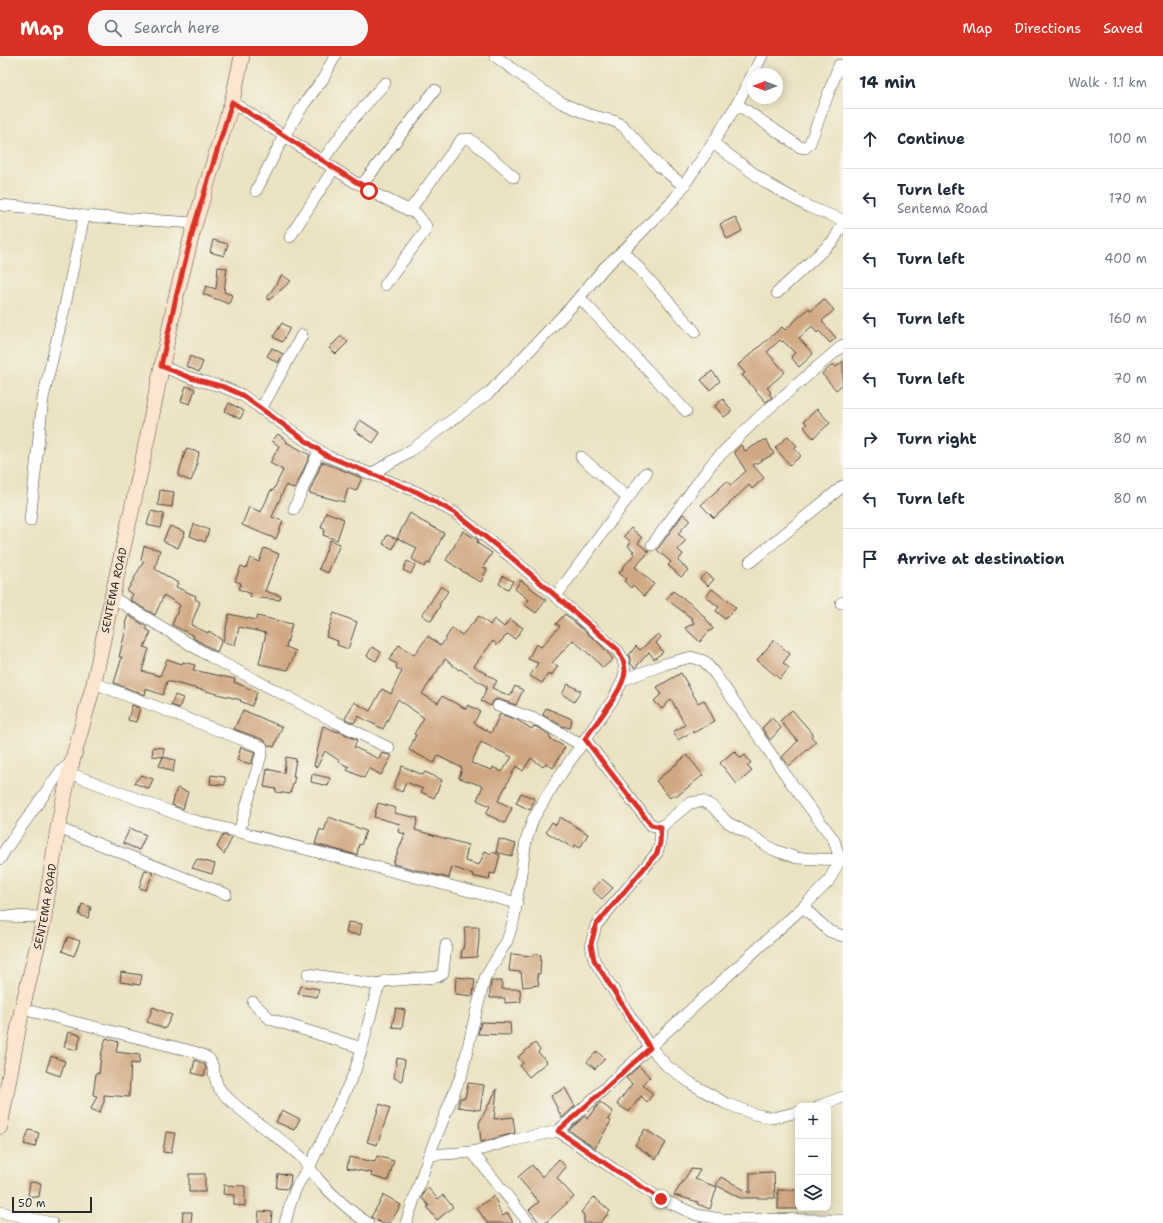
<!DOCTYPE html>
<html lang="en">
<head>
<meta charset="utf-8">
<style>
	body { margin:0; font-family:"Shantell Sans",sans-serif; background:#f6f6f7; color:#1f2937 }
	.controls { position:absolute; right:12px; bottom:12px; display:grid; overflow:hidden; border-radius:8px; box-shadow:0 2px 10px #0003 }
	.controls button { width:36px; height:36px; display:grid; place-items:center; padding:0; border:0; border-bottom:1px solid #e0e1e3; background:#fff; color:#1f2937; font:20px sans-serif }
	.compass { position:absolute; left:747px; top:12px; width:36px; height:36px; border-radius:50%; background:#fff; box-shadow:0 2px 10px #0003; rotate:270deg }
	.scale { position:absolute; left:12px; bottom:10px; width:80px; box-sizing:border-box; padding-left:4px; border:2px solid #2b2b2b; border-top:0; font-size:11px; line-height:14px; white-space:nowrap; color:#2b2b2b; -webkit-text-stroke:3px #f7f3e8; paint-order:stroke }
	.stop { position:absolute; width:12px; height:12px; margin:-9px; border:3px solid #d93025; border-radius:50%; background:#fff }
	.stop.end { background:#d93025; border-color:#fff; box-shadow:0 1px 4px #0008 }
	.list { margin:0; padding:0; list-style:none }
	h2 { display:flex; justify-content:space-between; align-items:center; height:52px; margin:0; padding:0 16px; font-size:17px }
	h2 small { font-size:13px; font-weight:400; color:#747a83 }
	.list li { display:grid; grid-template-columns:26px 1fr auto; gap:12px; align-items:center; box-sizing:border-box; height:60px; padding:0 16px; border-top:1px solid #e0e1e3 }
	.list b { display:block; font-size:15px; white-space:nowrap }
	.list p { margin:0; font-size:13px; white-space:nowrap; color:#747a83 }
	.list em { font-size:13px; font-style:normal; color:#747a83 }
	.icon { flex:none; width:22px; height:22px; fill:none; stroke:currentColor; stroke-width:2; stroke-linecap:round; stroke-linejoin:round }
	.map { position:relative; flex:none; width:843px; height:1167px; overflow:hidden }
	header { display:flex; align-items:center; gap:24px; box-sizing:border-box; height:56px; padding:0 20px; background:#d93025; color:#fff }
	header strong { font-size:19px }
	nav { display:flex; gap:22px; margin-inline-start:auto; font-size:14px }
	.search { width:280px; height:36px; background:#f6f6f7; display:flex; align-items:center; gap:10px; box-sizing:border-box; padding:0 14px; border-radius:22px; color:#747a83; font-size:15px }
	main { display:flex }
	aside { flex:1; background:#fff }
	.map>svg:first-child { display:block }
	.building { fill:#d1a881; fill-rule:evenodd }
	.lines { fill:none; stroke-linecap:round; stroke-linejoin:round }
	.minor-casing { stroke:#484642; stroke-width:12 }
	.secondary-casing { stroke:#484642; stroke-width:16 }
	.minor { stroke:#fff; stroke-width:11 }
	.secondary { stroke:#fce5d0; stroke-width:15 }
	.route { stroke:#d93025; stroke-width:5 }
	.labels { text-anchor:middle; dominant-baseline:central; stroke-width:3; stroke-linejoin:round; paint-order:stroke }
	.street-label { font-size:11px; fill:#2b2b2b; stroke:#f7f3e8 }
</style>
</head>
<body>
<header>
<strong>Map</strong>
<div class="search"><svg class="icon" aria-label="search" viewBox="0 0 24 24"><circle cx="10" cy="10" r="6"/><path d="M15 15l6 6"/></svg>Search here</div>
<nav><a>Map</a><a>Directions</a><a>Saved</a></nav>
</header>
<main>
<div class="map">
<svg width="843" height="1167" viewBox="0 0 843 1167">
	<rect width="100%" height="100%" fill="#f7f3e8"/>
	<filter id="ink" filterUnits="userSpaceOnUse"><feTurbulence type="fractalNoise" baseFrequency=".025" numOctaves="2"/><feDisplacementMap in="SourceGraphic" scale="8" xChannelSelector="R" yChannelSelector="G"/><feConvolveMatrix kernelMatrix="1 2 1 2 8 2 1 2 1" color-interpolation-filters="sRGB"/></filter>
	<filter id="wash" filterUnits="userSpaceOnUse"><feTurbulence type="fractalNoise" baseFrequency=".012" numOctaves="4" result="noise"/><feDisplacementMap in="SourceGraphic" scale="16" xChannelSelector="R" yChannelSelector="G"/><feGaussianBlur stdDeviation="0.9" result="paint"/><feColorMatrix in="noise" values="0 0 0 0 0 0 0 0 0 0 0 0 0 0 0 0 0 1.4 0 .05"/><feComposite in="paint" operator="in"/></filter>
	<g filter="url(#wash)">
		<rect width="100%" height="100%" fill="#ebe2c1"/>
		<g id="blocks">
			<g class="building">
				<polygon points="735,161 742,175 727,183 720,168"/>
				<polygon points="213,184 228,188 224,200 210,196"/>
				<polygon points="218,211 227,212 224,236 232,239 229,248 203,238 206,230 216,233"/>
				<polygon points="282,219 291,225 269,244 267,242"/>
				<polygon points="824,243 834,254 822,265 836,282 830,287 819,275 817,277 812,270 799,282 813,298 799,311 791,301 795,297 783,285 782,286 780,284 767,296 785,316 767,332 771,336 769,338 772,341 766,346 742,319 745,317 738,309 782,271 785,274 809,252 811,255"/>
				<polygon points="282,267 290,272 282,286 273,281"/>
				<polygon points="341,280 348,286 336,298 329,292"/>
				<polygon points="272,292 283,298 278,307 267,300"/>
				<polygon points="190,300 203,306 199,316 186,310"/>
				<polygon points="843,305 843,328 836,334 822,318 833,308 836,311"/>
				<polygon points="712,315 720,325 710,334 701,324"/>
				<polygon points="186,330 195,333 190,348 181,345"/>
				<polygon points="723,343 732,355 724,361 715,350"/>
				<polygon points="229,347 244,355 240,363 225,355"/>
				<polygon points="817,353 830,367 813,382 804,371 807,368 804,365"/>
				<polygon points="360,364 380,377 373,387 354,374"/>
				<polygon points="278,378 287,385 286,386 310,399 295,433 286,429 272,461 283,465 276,483 242,469 249,451 261,456 271,434 273,435 283,414 270,407 279,390 272,385"/>
				<polygon points="788,380 797,390 794,392 801,400 790,409 775,392"/>
				<polygon points="766,383 774,398 753,409 764,422 752,433 749,429 714,462 701,449 727,425 731,429 746,415 734,396 741,389 745,395"/>
				<polygon points="186,393 199,396 196,413 191,425 178,420"/>
				<polygon points="322,406 362,422 356,435 348,432 344,446 309,437"/>
				<polygon points="160,434 174,436 172,451 158,449"/>
				<polygon points="151,455 164,458 160,472 147,469"/>
				<polygon points="326,456 344,463 337,484 323,479 325,473 321,472"/>
				<polygon points="410,457 418,462 418,463 444,477 429,508 427,507 424,511 412,503 417,492 397,482"/>
				<polygon points="683,458 690,464 678,478 686,484 678,494 683,498 678,505 688,514 681,521 668,509 671,506 657,494"/>
				<polygon points="194,468 209,474 205,486 190,480"/>
				<polygon points="170,470 185,476 178,492 163,485"/>
				<polygon points="631,472 642,482 638,487 649,496 635,511 654,528 644,540 633,529 631,532 624,525 626,523 619,517 623,513 622,512 635,498 632,496 634,495 628,490 631,486 624,480"/>
				<polygon points="463,475 478,484 477,487 492,497 483,511 487,513 481,526 471,521 446,504"/>
				<polygon points="387,479 397,483 393,493 383,488"/>
				<polygon points="330,484 340,488 328,517 319,513"/>
				<polygon points="144,490 160,494 155,513 178,527 176,531 196,540 195,543 200,546 191,569 208,577 209,575 222,584 217,596 193,582 194,580 172,569 180,549 164,539 155,559 130,544 133,538 127,535 144,505 141,504"/>
				<polygon points="264,492 279,498 265,535 281,540 280,544 250,541 251,538 239,533 241,527 235,525 241,510 246,512 250,502 259,506"/>
				<polygon points="407,505 415,509 411,518 403,514"/>
				<polygon points="706,517 714,523 708,530 700,523"/>
				<polygon points="503,520 513,525 508,533 499,528"/>
				<polygon points="521,524 546,544 536,557 525,549 529,544 515,533"/>
				<polygon points="441,530 448,535 439,549 440,550 431,565 422,559"/>
				<polygon points="712,533 726,544 727,543 736,552 725,563 716,555 719,551 706,541"/>
				<polygon points="673,535 695,551 707,564 713,573 708,576 700,586 685,572 694,567 692,564 693,563 666,543"/>
				<polygon points="334,557 357,566 348,593 337,589 338,585 326,581"/>
				<polygon points="229,558 256,564 257,560 292,568 286,591 296,595 288,614 259,608 266,577 239,571 235,589 223,586"/>
				<polygon points="565,558 601,589 613,603 603,612 590,598 590,599 573,584 552,607 558,610 551,620 548,618 542,627 530,620 538,607 528,603 536,588 541,591 560,570 556,568"/>
				<polygon points="128,559 147,571 146,573 151,576 144,591 149,593 142,615 160,620 167,603 182,608 183,606 195,609 193,614 235,623 234,626 257,636 252,650 240,645 241,644 167,625 163,639 146,633 145,639 114,627 122,601 119,601 127,569 125,568"/>
				<path d="M479 560 490 569 494 563 504 571 510 563 523 572 515 583 508 578 497 589 493 585 474 610 497 625 492 632 510 640 515 630 523 634 516 649 497 643 493 645 491 650 481 645 487 631 460 613 459 614 445 603 422 638 438 647 442 640 466 653 468 649 480 655 474 667 491 677 500 658 517 664 532 673 534 670 537 671 550 679 549 682 565 691 553 712 546 707 543 711 531 702 523 715 516 710 498 745 512 752 505 767 486 758 490 750 477 744 483 730 459 722 462 712 438 700 434 707 409 694 416 679 414 678 424 662 398 643 383 673 358 660 354 667 345 663 354 646 370 655 382 633 391 638 402 615 396 612 397 608 389 604 399 589 414 599 428 580 441 590 452 572 462 579ZM481 686 512 701 502 716 493 711 492 714 471 707Z"/>
				<polygon points="658,578 661,581 656,587 663,596 654,603 649,596 635,612 631,608 629,599 636,590 640,594"/>
				<polygon points="774,584 790,598 783,607 789,612 780,623 757,604"/>
				<polygon points="372,591 381,596 376,605 367,600"/>
				<polygon points="681,617 698,647 704,644 715,665 693,677 693,675 678,684 673,676 685,669 671,643 662,653 654,645 661,638 657,631"/>
				<polygon points="568,628 581,635 574,646 562,638"/>
				<polygon points="175,639 183,642 179,652 171,649"/>
				<polygon points="132,649 140,652 136,666 128,664"/>
				<polygon points="546,652 572,663 570,672 562,670 543,659"/>
				<polygon points="243,654 282,671 274,691 268,689 264,684 234,673"/>
				<polygon points="792,654 813,678 811,680 816,686 789,710 782,701 798,685 780,665"/>
				<polygon points="772,662 781,672 770,684 762,672"/>
				<polygon points="323,670 338,676 338,675 357,684 354,691 379,703 382,697 392,700 381,719 369,712 364,722 347,714 349,711 339,706 340,705 325,695 317,711 314,710"/>
				<polygon points="153,691 164,692 163,701 152,700"/>
				<polygon points="241,691 255,696 251,708 237,704"/>
				<polygon points="734,695 741,702 745,699 751,707 747,710 752,715 737,728 720,707"/>
				<polygon points="687,699 703,719 676,741 674,738 670,742 656,725"/>
				<polygon points="163,701 175,704 173,716 159,710"/>
				<polygon points="286,701 296,703 293,721 295,721 290,738 276,736 276,733 264,731 267,713 284,717"/>
				<polygon points="402,710 423,719 425,716 442,724 434,742 421,736 423,733 406,726 402,736 393,732"/>
				<polygon points="312,718 330,722 328,730 311,726"/>
				<polygon points="141,719 153,723 149,733 134,727"/>
				<polygon points="211,719 225,721 225,729 210,728"/>
				<polygon points="177,732 188,736 183,753 172,749"/>
				<polygon points="521,737 535,743 530,754 516,747"/>
				<polygon points="378,747 396,752 394,757 418,762 415,774 468,789 465,805 479,809 485,795 491,798 492,796 500,799 495,818 490,817 489,824 472,820 473,818 452,811 449,822 393,808 405,778 398,776 400,768 374,761"/>
				<polygon points="329,761 366,775 361,789 359,788 357,799 315,788 320,773 324,775"/>
				<polygon points="560,761 588,778 580,792 575,789 573,792 546,776 552,766 556,769"/>
				<polygon points="130,772 146,779 139,794 123,787"/>
				<polygon points="223,779 232,782 224,798 217,791"/>
				<polygon points="499,783 516,788 512,800 496,796"/>
				<polygon points="197,803 215,808 212,818 192,812"/>
				<polygon points="145,814 153,817 146,834 139,832"/>
				<polygon points="602,823 613,832 602,843 592,834"/>
				<polygon points="82,848 91,851 88,862 79,859"/>
				<polygon points="348,866 362,868 360,879 346,877"/>
				<polygon points="464,871 479,871 479,883 477,901 461,902 462,893 463,893 465,881"/>
				<polygon points="68,881 80,885 74,900 62,895"/>
				<polygon points="511,898 533,900 533,898 541,899 540,918 537,918 539,929 523,931 521,916 509,915"/>
				<polygon points="121,916 142,919 140,929 120,926"/>
				<polygon points="456,921 475,923 473,940 455,938"/>
				<polygon points="491,925 502,925 502,933 520,933 521,946 505,947 505,942 490,942 490,932"/>
				<polygon points="301,930 319,933 317,941 298,938"/>
				<polygon points="153,951 172,959 165,973 147,966"/>
				<polygon points="396,952 405,954 402,972 392,971"/>
				<polygon points="481,966 510,967 511,979 478,978"/>
				<polygon points="68,976 81,979 77,994 64,991"/>
				<polygon points="106,982 118,986 116,996 140,999 139,1008 131,1007 129,1041 104,1039 104,1046 99,1057 91,1053 97,1040 93,1039 96,1017 99,1018 101,999"/>
				<polygon points="535,987 540,994 538,996 547,1006 529,1021 520,1010 523,1007 518,1001"/>
				<polygon points="597,995 605,1003 595,1013 587,1006"/>
				<polygon points="51,1000 65,1005 60,1020 46,1015"/>
				<polygon points="397,1002 405,1004 402,1025 394,1022"/>
				<polygon points="195,1004 204,1008 206,1012 204,1020 192,1017"/>
				<polygon points="639,1010 650,1021 643,1029 653,1038 647,1046 641,1040 629,1056 617,1048 632,1028 626,1022"/>
				<polygon points="468,1027 484,1029 480,1054 458,1051 460,1042 465,1042"/>
				<polygon points="565,1032 575,1050 562,1062 551,1040"/>
				<polygon points="497,1033 494,1063 513,1061 515,1077 481,1086 479,1067"/>
				<polygon points="600,1046 613,1056 608,1063 611,1065 595,1092 569,1074 585,1060 587,1063"/>
				<polygon points="380,1048 390,1052 377,1089 367,1086"/>
				<polygon points="282,1054 300,1063 294,1074 276,1066"/>
				<polygon points="645,1073 666,1087 656,1103 635,1089"/>
				<polygon points="29,1074 39,1077 35,1091 24,1088"/>
				<polygon points="166,1076 175,1077 171,1097 163,1096"/>
				<polygon points="377,1100 394,1105 388,1125 371,1120 372,1117 347,1112 349,1101 375,1106"/>
				<polygon points="559,1103 566,1111 557,1122 574,1141 545,1167 540,1167 529,1154 539,1146 518,1121 532,1109 542,1121"/>
				<polygon points="691,1113 700,1114 695,1123 717,1131 710,1153 697,1148 698,1146 674,1139"/>
				<polygon points="774,1116 775,1142 740,1142 716,1129 721,1121 750,1137 750,1117"/>
				<rect x="189" y="1118" width="16" height="18"/>
				<polygon points="278,1118 291,1119 290,1128 288,1133 276,1132"/>
				<polygon points="30,1126 41,1127 39,1141 28,1140"/>
				<polygon points="224,1129 245,1130 245,1150 234,1149 234,1139 223,1138"/>
				<polygon points="428,1132 438,1143 443,1139 453,1151 437,1164 427,1151 429,1150 422,1142 424,1136"/>
				<rect x="778" y="1134" width="20" height="19"/>
				<polygon points="384,1139 401,1149 390,1167 381,1167 371,1161"/>
				<polygon points="494,1140 502,1160 508,1157 513,1167 487,1167 477,1152"/>
				<polygon points="594,1141 610,1155 600,1167 584,1167 584,1159 581,1156"/>
				<polygon points="259,1155 272,1156 271,1167 258,1167"/>
				<polygon points="183,1156 192,1156 191,1167 182,1167"/>
			</g>
		</g>
	</g>
	<g filter="url(#ink)">
		<use href="#blocks" fill-opacity="0" stroke="#484642" stroke-width="1"/>
		<g class="lines">
			<g class="minor-casing">
				<g id="minor">
					<polyline points="495,0 537,31 562,47 587,58 614,65 623,70 659,110 684,130"/>
					<polyline points="232,46 356,127 361,128 365,125 435,34"/>
					<polyline points="737,48 800,91 805,92 810,87 839,9"/>
					<polyline points="713,87 768,128 809,151 843,164"/>
					<polyline points="322,105 353,63 385,27"/>
					<polyline points="361,128 369,135 417,158 426,170 425,175 385,229"/>
					<polyline points="256,135 284,80 304,48 323,23 335,0"/>
					<polyline points="0,149 45,153 84,160 195,167"/>
					<polyline points="409,155 462,83 470,83 514,121"/>
					<polyline points="290,181 334,112"/>
					<polyline points="623,194 695,276"/>
					<polyline points="777,237 834,184 843,167"/>
					<polyline points="580,242 686,355"/>
					<polyline points="161,310 191,322 223,331 242,339 327,400 371,418 410,395 490,336 571,251 604,212 628,190 675,142 713,87 737,48 762,0"/>
					<polyline points="261,353 302,279"/>
					<polyline points="581,401 628,442"/>
					<polyline points="371,418 417,436 455,457 512,502 618,595 623,603 625,615 623,624 614,642 556,725 533,763 526,785 514,863 507,885 485,922 477,952 462,1017 429,1099 406,1167"/>
					<polyline points="294,453 319,395"/>
					<polyline points="30,465 43,342 66,245 84,160"/>
					<polyline points="652,489 713,406 759,361 843,289"/>
					<polyline points="750,506 843,430"/>
					<polyline points="556,540 646,417"/>
					<polyline points="112,541 211,601 336,666 389,692"/>
					<polyline points="841,547 843,546"/>
					<polyline points="94,627 262,691 262,696 239,776"/>
					<polyline points="498,650 540,665 581,689"/>
					<polyline points="585,683 651,769 661,771 690,747 702,745 712,750 727,766 749,778 774,794 797,802 840,804"/>
					<polyline points="69,717 192,764 517,847"/>
					<polyline points="661,771 660,787 657,797 596,869 591,888 594,904 650,991 667,1010 692,1028 725,1047 754,1058 773,1062 798,1056"/>
					<polyline points="58,772 226,838"/>
					<polyline points="0,803 5,794 60,716 73,705"/>
					<polyline points="803,851 829,875 843,880"/>
					<polyline points="0,860 44,861"/>
					<polyline points="308,918 380,929"/>
					<polyline points="253,946 270,963 362,992"/>
					<path d="M22 953 191 995C197 997 206 999 210 1004 216 1014 213 1026 221 1035 243 1060 275 1077 299 1099 306 1106 311 1115 318 1123 330 1137 352 1157 368 1167"/>
					<polyline points="819,1050 843,1041"/>
					<polyline points="558,1075 803,851 828,826 840,804 834,784 792,728 715,618 704,605 691,601 665,608 623,624"/>
					<polyline points="472,1096 529,1167"/>
					<polyline points="429,1099 472,1096 510,1085 558,1075 615,1114 661,1143 697,1159 720,1163 843,1164"/>
					<polyline points="0,1156 52,1167"/>
					<path d="M285 1167C291 1145 294 1130 309 1112L355 1015 362 992 376 938 380 929 385 925 437 921 443 917 446 889"/>
				</g>
			</g>
			<g class="secondary-casing">
				<g id="secondary">
					<path id="s1" d="M0 1071 22 953 43 867 58 772 69 717 94 627 112 541 140 417 176 241 195 167 232 46 242 0"/>
				</g>
			</g>
			<use href="#minor" class="minor"/>
			<use href="#secondary" class="secondary"/>
		</g>
	</g>
	<g class="lines" filter="url(#ink)">
		<path class="route" d="M369 135 361 128 356 126 232 46 195 167 176 241 161 310 191 322 224 331 242 339 327 400 417 436 455 457 512 502 618 594C622 601 625 608 625 615 625 632 595 668 585 683L651 769 661 771 660 787 657 797 596 869 591 888 594 904 650 992 558 1075 615 1114 661 1143"/>
	</g>
	<g class="labels">
		<g class="street-label">
			<text stroke="none"><textPath href="#s1" startOffset="549">SENTEMA ROAD</textPath></text>
			<text stroke="none"><textPath href="#s1" startOffset="225">SENTEMA ROAD</textPath></text>
		</g>
	</g>
</svg>
<div class="controls">
<button>+</button>
<button>−</button>
<button><svg class="icon" aria-label="layers" viewBox="0 0 24 24"><path d="M12 4l9 5-9 5-9-5zM3 14l9 5 9-5"/></svg></button>
</div>
<svg class="compass" viewBox="-18 -18 36 36"><path d="M0-13l5 13h-10z" fill="#e53935"/><path d="M0 13l5-13h-10z" fill="#747a83"/></svg>
<div class="scale">50 m</div>
<div class="stop" style="left:369px;top:135px"></div>
<div class="stop end" style="left:661px;top:1143px"></div>
</div>
<aside>
<h2>14 min<small>Walk · 1.1 km</small></h2>
<ul class="list">
<li><svg class="icon" aria-label="ahead" viewBox="0 0 24 24"><path d="M12 20V5M6 11l6-6 6 6"/></svg><div><b>Continue</b></div><em>100 m</em></li>
<li><svg class="icon" aria-label="left" viewBox="0 0 24 24"><path d="M17 20v-9H6M10 6l-5 5 5 5"/></svg><div><b>Turn left</b><p>Sentema Road</p></div><em>170 m</em></li>
<li><svg class="icon" aria-label="left" viewBox="0 0 24 24"><path d="M17 20v-9H6M10 6l-5 5 5 5"/></svg><div><b>Turn left</b></div><em>400 m</em></li>
<li><svg class="icon" aria-label="left" viewBox="0 0 24 24"><path d="M17 20v-9H6M10 6l-5 5 5 5"/></svg><div><b>Turn left</b></div><em>160 m</em></li>
<li><svg class="icon" aria-label="left" viewBox="0 0 24 24"><path d="M17 20v-9H6M10 6l-5 5 5 5"/></svg><div><b>Turn left</b></div><em>70 m</em></li>
<li><svg class="icon" aria-label="right" viewBox="0 0 24 24"><path d="M7 20v-9h11M14 6l5 5-5 5"/></svg><div><b>Turn right</b></div><em>80 m</em></li>
<li><svg class="icon" aria-label="left" viewBox="0 0 24 24"><path d="M17 20v-9H6M10 6l-5 5 5 5"/></svg><div><b>Turn left</b></div><em>80 m</em></li>
<li><svg class="icon" aria-label="arrive" viewBox="0 0 24 24"><path d="M6 21V4h12l-3 4 3 4H6"/></svg><div><b>Arrive at destination</b></div></li>
</ul>
</aside>
</main>
</body>
</html>
